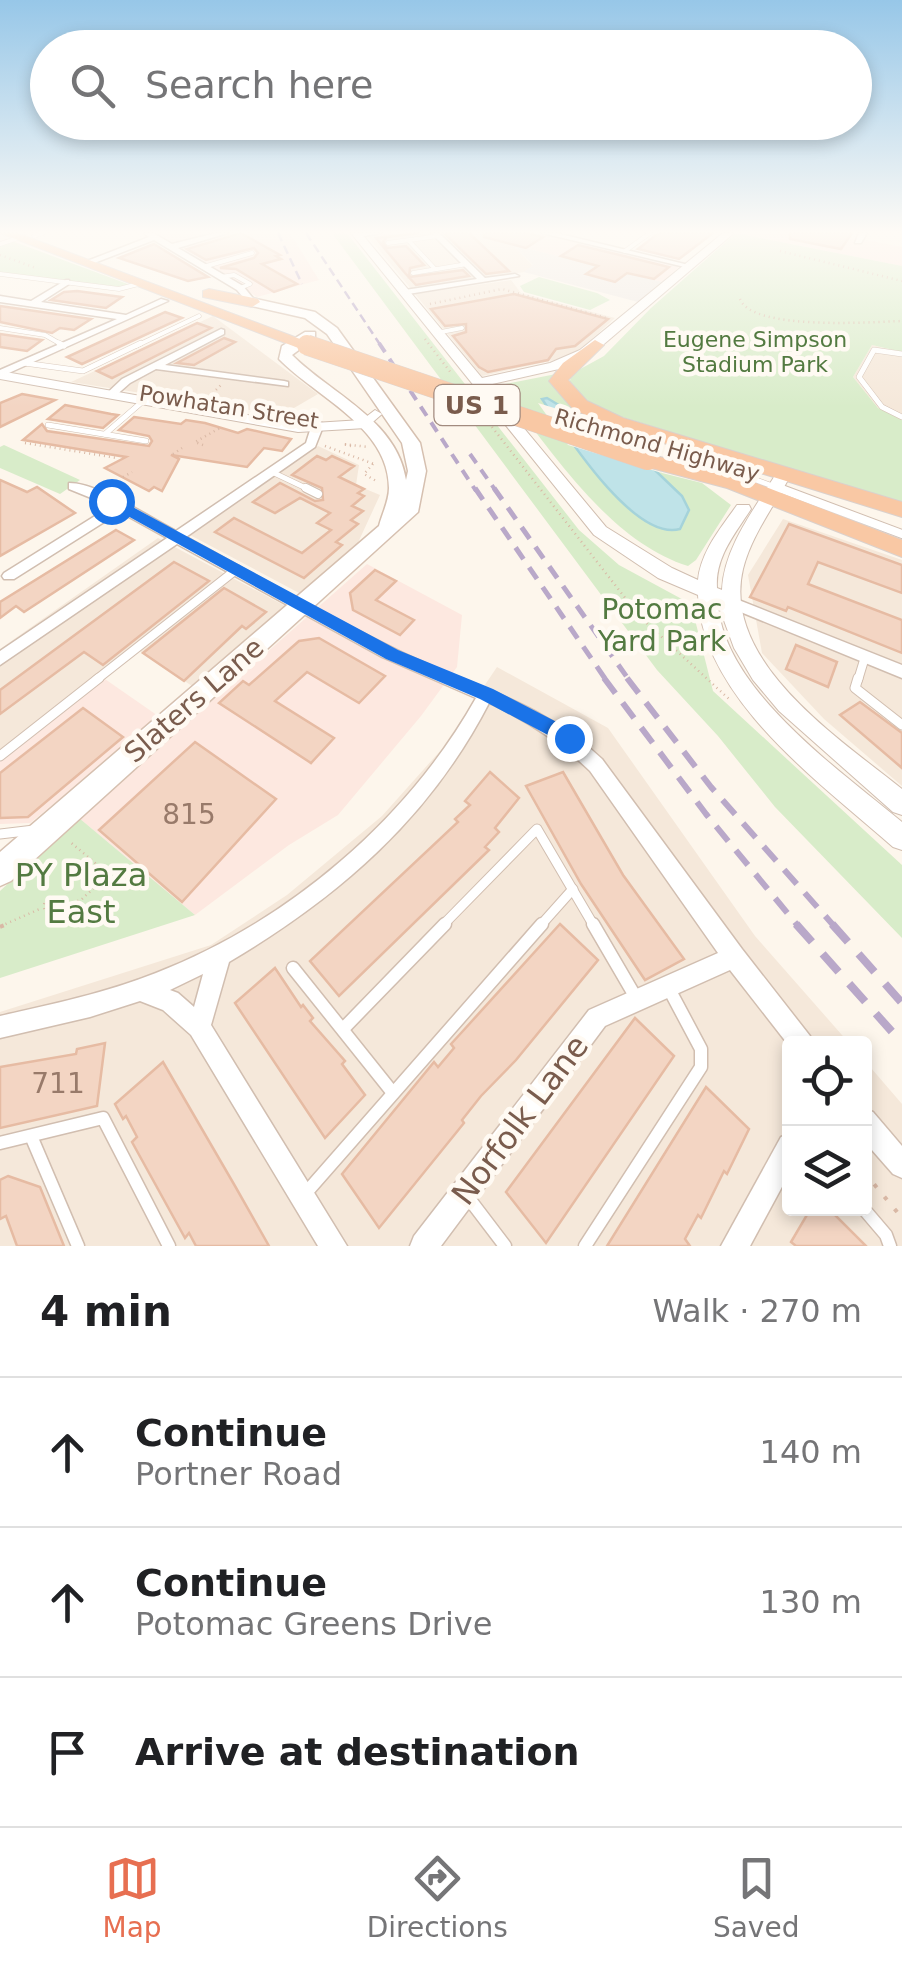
<!DOCTYPE html>
<html lang="en">
<head>
<meta charset="utf-8">
<style>
	body { margin:0; font-family:"DejaVu Sans",sans-serif; background:#f6f6f6; color:#202124 }
	.controls { position:absolute; right:30px; bottom:30px; display:grid; overflow:hidden; border-radius:10px; box-shadow:0 5px 15px #0003 }
	.controls button { width:90px; height:90px; display:grid; place-items:center; padding:0; border:0; border-bottom:2px solid #e0e0e0; background:#fff; color:#202124; font:50px sans-serif }
	.stop { position:absolute; width:30px; height:30px; margin:-22px; border:8px solid #1a73e8; border-radius:50%; background:#fff }
	.stop.end { background:#1a73e8; border-color:#fff; box-shadow:0 2px 10px #0008 }
	.list { margin:0; padding:0; list-style:none }
	h2 { display:flex; justify-content:space-between; align-items:center; height:130px; margin:0; padding:0 40px; font-size:42px }
	h2 small { font-size:32px; font-weight:400; color:#757577 }
	.list li { display:grid; grid-template-columns:65px 1fr auto; gap:30px; align-items:center; box-sizing:border-box; height:150px; padding:0 40px; border-top:2px solid #e0e0e0 }
	.list b { display:block; font-size:38px; white-space:nowrap }
	.list p { margin:0; font-size:32px; white-space:nowrap; color:#757577 }
	.list em { font-size:32px; font-style:normal; color:#757577 }
	.icon { flex:none; width:55px; height:55px; fill:none; stroke:currentColor; stroke-width:2; stroke-linecap:round; stroke-linejoin:round }
	.map { position:relative; flex:none; width:902px; height:1246px; overflow:hidden }
	.search { position:absolute; background:#fff; box-shadow:0 5px 15px #0003; left:30px; right:30px; top:30px; height:110px; display:flex; align-items:center; gap:25px; box-sizing:border-box; padding:0 35px; border-radius:55px; color:#757577; font-size:38px }
	.sheet { height:580px; background:#fff }
	nav { display:flex; justify-content:space-around; align-items:center; box-sizing:border-box; height:140px; border-top:2px solid #e0e0e0; background:#fff; font-size:28px; color:#757577 }
	nav a { display:grid; justify-items:center; gap:5px }
	nav .on { color:#e76f51 }
	.map>svg:first-child { display:block }
	.residential { fill:#f5e8da }
	.commercial { fill:#fde8e0 }
	.industrial { fill:#efe9e4 }
	.green { fill:#d8ecc9 }
	.water { fill:#bfe3e8; stroke:#a5d3da; stroke-width:2.5 }
	.pier { fill:#fdf6ec }
	.building { fill:#f3d5c3; stroke:#e6bba3; stroke-width:2.5 }
	.lines { fill:none; stroke-linecap:round; stroke-linejoin:round }
	.service-far4-casing { stroke:#d1beb0; stroke-width:5 }
	.service-far3-casing { stroke:#d1beb0; stroke-width:6 }
	.service-far2-casing { stroke:#d1beb0; stroke-width:10 }
	.service-far1-casing { stroke:#d1beb0; stroke-width:11 }
	.service-casing { stroke:#d1beb0; stroke-width:15 }
	.minor-casing { stroke:#d1beb0; stroke-width:3 }
	.tertiary-casing { stroke:#d1beb0; stroke-width:2 }
	.secondary-casing { stroke:#d6c0b0; stroke-width:3 }
	.trunk-casing { stroke:#dad1cd; stroke-width:2 }
	.path-far1 { stroke:#d9b8a5; stroke-width:2.5; stroke-dasharray:1 4; stroke-linecap:butt }
	.path { stroke:#d9b8a5; stroke-width:4; stroke-dasharray:4 12; stroke-linecap:butt }
	.service-far4 { stroke:#fff; stroke-width:4 }
	.service-far3 { stroke:#fff; stroke-width:5 }
	.service-far2 { stroke:#fff; stroke-width:8 }
	.service-far1 { stroke:#fff; stroke-width:9 }
	.service { stroke:#fff; stroke-width:12 }
	.minor { fill:#fff; fill-rule:evenodd }
	.tertiary { fill:#fff; fill-rule:evenodd }
	.secondary { fill:#fff; fill-rule:evenodd }
	.trunk { fill:#f9c8a4; fill-rule:evenodd }
	.rail-far4 { stroke:#b9a8c9; stroke-width:2.5; stroke-dasharray:9 5; stroke-linecap:butt }
	.rail-far3 { stroke:#b9a8c9; stroke-width:4; stroke-dasharray:11 8; stroke-linecap:butt }
	.rail-far2 { stroke:#b9a8c9; stroke-width:5; stroke-dasharray:14 10; stroke-linecap:butt }
	.rail-far1 { stroke:#b9a8c9; stroke-width:6; stroke-dasharray:19 12; stroke-linecap:butt }
	.rail { stroke:#b9a8c9; stroke-width:8; stroke-dasharray:24 16; stroke-linecap:butt }
	.trunk-bridge-casing { stroke:#dad1cd; stroke-width:21; stroke-linecap:butt }
	.trunk-bridge { stroke:#f9c8a4; stroke-width:20 }
	.route { fill:#1a73e8 }
	.labels { text-anchor:middle; dominant-baseline:central; stroke-width:9; stroke-linejoin:round; paint-order:stroke }
	.far-park-label { font-size:22px; fill:#537a41; stroke:#fffaf3 }
	.far-street-label { font-size:22px; fill:#7a5c4d; stroke:#fffaf3 }
	.shield { fill:#fffaf3; stroke:#a28b7f; stroke-width:2.5 }
	.shield-label { font-size:25px; font-weight:bold; fill:#7a5c4d }
	.park-label { font-size:28px; fill:#537a41; stroke:#fffaf3 }
	.street-label { font-size:28px; fill:#7a5c4d; stroke:#fffaf3 }
	.near-number-label { font-size:28px; fill:#987a6a }
	.near-park-label { font-size:32px; fill:#537a41; stroke:#fffaf3 }
	.near-street-label { font-size:32px; fill:#7a5c4d; stroke:#fffaf3 }
</style>
</head>
<body>
<div class="map">
<svg width="902" height="1246" viewBox="0 0 902 1246">
	<rect width="100%" height="100%" fill="#fdf6ec"/>
	<g class="residential">
		<polygon points="365,233 491,233 513,245 533,266 524,272 412,290"/>
		<polygon points="511,280 521,293 615,318 573,356 482,376 415,294"/>
		<polygon points="213,316 318,394 282,415 71,382"/>
		<polygon points="872,345 902,352 902,420 878,408 853,377"/>
		<polygon points="318,446 359,465 356,485 380,495 356,547 301,594 190,535"/>
		<polygon points="783,519 902,560 902,786 824,719 762,653 748,575"/>
		<polygon points="158,538 287,607 195,688 138,650 0,757 0,649"/>
		<polygon points="497,667 608,728 755,936 849,1043 790,1044 790,1208 864,1208 865,1061 902,1104 902,1246 0,1246 0,1012 211,945 287,895 382,816 441,750"/>
	</g>
	<g class="commercial">
		<polygon points="155,233 290,233 319,280 257,297"/>
		<polygon points="491,233 536,233 679,267 662,282 513,245"/>
		<polygon points="737,233 832,233 902,247 902,266"/>
		<polygon points="367,564 462,615 457,667 421,716 338,815 289,845 195,915 79,818"/>
		<polygon points="102,677 161,718 30,823 0,824 0,757"/>
	</g>
	<polygon class="industrial" points="513,245 662,282 638,302 524,272 533,265"/>
	<g class="green">
		<polygon points="332,233 347,233 579,530 619,565 691,604 713,691 902,865 902,938 775,807 718,736 657,670"/>
		<polygon points="736,233 902,266 902,352 872,345 853,377 878,408 902,420 902,504 619,416 587,401 569,383 573,373 604,356 651,308"/>
		<polygon points="12,241 133,286 124,288 0,272 0,245"/>
		<polygon points="539,277 597,293 610,300 590,310 524,292 520,286"/>
		<path d="M556 374 662 473 702 483 731 505 696 560 688 566C608 541 550 449 500 385Z"/>
		<polygon points="4,445 80,480 60,494 0,468 0,447"/>
		<polygon points="79,818 195,915 0,978 0,891"/>
	</g>
	<path class="water" d="M547 398 635 451 682 496 689 510 680 529C634 542 565 433 542 399Z"/>
	<polygon class="pier" points="538,403 603,423 628,440 662,473 568,445"/>
	<g class="building">
		<polygon points="241,233 280,255 276,256 281,259 262,264 297,284 274,292 236,269 220,268 254,258 258,253 254,248 206,260 187,249"/>
		<polygon points="419,233 387,237 383,242 387,248 406,246 424,265 410,268 409,277 463,270 469,276 416,285 405,273 376,238"/>
		<polygon points="444,233 469,233 509,271 486,274"/>
		<polygon points="484,233 526,233 543,237 526,248 484,237"/>
		<polygon points="659,233 713,233 679,259 638,249"/>
		<polygon points="790,233 852,233 841,249 790,239"/>
		<polygon points="154,244 208,277 188,281 119,258"/>
		<polygon points="578,245 624,256 669,267 654,279 627,273 615,282 586,274 598,266 561,256"/>
		<polygon points="77,291 122,297 106,308 51,300 64,292"/>
		<polygon points="514,294 608,319 575,346 556,349 548,360 488,372 479,367 453,336 466,332 466,324 445,326 431,309"/>
		<polygon points="0,306 91,319 74,330 60,328 52,333 0,322"/>
		<polygon points="165,312 182,318 82,364 67,357"/>
		<polygon points="197,323 211,328 112,378 97,371"/>
		<polygon points="0,334 42,340 27,351 0,347"/>
		<polygon points="224,338 235,342 194,365 177,363"/>
		<polygon points="22,394 55,400 0,427 0,403"/>
		<polygon points="65,405 111,414 118,415 103,428 48,419"/>
		<polygon points="134,417 181,424 186,420 205,423 238,433 247,429 291,439 282,451 264,448 247,467 171,455 179,459 162,491 154,487 149,491 105,468 126,457 23,440 42,424 47,431 149,446 152,441 149,436 119,430"/>
		<polygon points="317,456 326,460 332,456 354,466 339,477 364,489 358,493 364,496 352,506 363,511 351,520 358,524 336,542 342,545 304,578 215,532 234,518 302,553 331,530 317,523 330,513 300,498 275,513 253,502 280,483 315,501 323,500 322,488 292,475"/>
		<polygon points="0,480 27,492 37,487 75,513 0,556"/>
		<polygon points="789,524 902,565 902,593 818,562 808,584 902,620 902,653 788,607 786,611 750,597"/>
		<polygon points="116,530 134,540 24,612 16,606 0,618 0,602"/>
		<polygon points="174,562 209,581 103,665 84,652 0,714 0,690"/>
		<polygon points="375,570 396,581 376,600 414,620 400,635 353,610 350,593"/>
		<polygon points="224,588 266,612 246,629 242,626 184,681 143,653"/>
		<polygon points="319,638 385,676 359,703 307,672 275,701 334,738 311,763 219,703 243,681 249,685 299,641"/>
		<polygon points="796,645 837,662 828,687 786,669"/>
		<polygon points="860,702 902,733 902,768 840,715"/>
		<polygon points="83,708 123,737 28,817 0,818 0,773"/>
		<polygon points="195,742 276,799 182,902 99,830"/>
		<polygon points="490,772 519,798 495,828 499,832 485,847 489,850 339,996 310,961 458,822 455,819 470,805 465,801"/>
		<polygon points="563,772 623,875 684,959 645,980 581,884 526,786"/>
		<polygon points="560,924 598,960 516,1060 481,1096 462,1120 464,1123 379,1228 342,1174 434,1062 438,1067 454,1048 451,1044 462,1032"/>
		<polygon points="275,968 301,1007 303,1005 313,1018 310,1021 345,1061 342,1064 365,1095 325,1138 235,1003"/>
		<polygon points="635,1018 674,1056 546,1243 506,1192"/>
		<polygon points="105,1043 97,1106 0,1128 0,1067 76,1054 77,1049"/>
		<polygon points="163,1062 235,1186 269,1246 196,1246 189,1233 185,1238 132,1142 137,1137 126,1116 123,1119 115,1104"/>
		<polygon points="706,1087 749,1129 727,1174 724,1171 701,1218 698,1215 685,1239 690,1246 607,1246"/>
		<polygon points="8,1176 40,1187 64,1246 17,1246 6,1216 0,1219 0,1180"/>
		<polygon points="811,1208 828,1208 866,1246 796,1246 791,1242"/>
	</g>
	<g class="lines">
		<g class="service-far4-casing">
			<g id="service-far4">
				<polyline points="34,236 43,233"/>
				<polyline points="409,241 435,269"/>
				<polyline points="388,243 438,236"/>
				<polyline points="0,244 18,238"/>
				<polyline points="625,251 650,233"/>
				<polyline points="203,267 252,253"/>
				<polyline points="413,273 467,264"/>
				<polyline points="0,274 119,289 142,283"/>
				<polyline points="221,277 234,275 250,284 240,288"/>
				<polyline points="0,328 45,335 64,346"/>
				<polyline points="436,333 462,328"/>
				<polyline points="136,346 199,316"/>
			</g>
		</g>
		<g class="service-far3-casing">
			<g id="service-far3">
				<polyline points="59,343 64,346"/>
				<polyline points="902,354 874,350 859,377 882,407 902,417"/>
				<polyline points="24,363 83,371 141,343"/>
				<polyline points="48,425 146,441"/>
				<polyline points="105,434 150,395"/>
				<polyline points="681,452 786,491"/>
				<polyline points="272,472 312,491"/>
			</g>
		</g>
		<g class="service-far2-casing">
			<g id="service-far2">
				<polyline points="306,488 318,494"/>
				<polyline points="779,488 902,534"/>
				<polyline points="96,680 237,569"/>
				<polyline points="858,680 865,657"/>
			</g>
		</g>
		<g class="service-far1-casing">
			<g id="service-far1">
				<polyline points="858,678 855,688 902,725"/>
				<polyline points="0,756 99,678"/>
				<polyline points="0,834 34,830"/>
				<polyline points="442,926 537,829 594,926"/>
				<polyline points="540,926 573,889"/>
			</g>
		</g>
		<g class="service-casing">
			<g id="service">
				<polyline points="593,924 635,996"/>
				<polyline points="293,968 393,1093"/>
				<polyline points="343,1029 445,924"/>
				<polyline points="31,1136 78,1246"/>
				<polyline points="0,1143 103,1118 169,1246"/>
				<polyline points="305,1194 542,924"/>
				<polyline points="467,1196 505,1246"/>
				<polyline points="863,1208 886,1235 890,1246"/>
				<polyline points="585,1246 701,1067 701,1049 668,987"/>
			</g>
		</g>
		<g class="minor-casing">
			<g id="minor">
				<polygon points="144,233 153,233 172,244 216,233 228,233 178,248 243,286 256,302 249,304 237,290 154,240 89,265 82,263 149,237"/>
				<polygon points="357,233 381,233 358,237 354,235"/>
				<polygon points="431,233 439,233 485,278 515,274 519,276 402,295 402,291 405,290 477,279"/>
				<polygon points="542,233 556,233 693,266 689,268"/>
				<polygon points="859,233 867,233 861,243 855,243"/>
				<polygon points="66,280 69,280 69,284 41,302 126,315 161,299 168,301 0,377 0,370 117,319 0,302 0,296 31,301"/>
				<polygon points="221,329 224,330 224,334 165,365 284,381 288,382 288,386 156,369 130,383 113,398 104,396 122,379"/>
				<path d="M318 421 324 424 315 447 186 537C256 575 324 615 395 649 471 687 538 699 602 759L742 949 810 1036 813 1044H790V1047L730 970 605 1026 441 1246H410L414 1236 589 1010 718 953 590 771C560 742 529 722 492 704L489 703C429 819 340 896 229 962L211 1025 347 1246H318L191 1035 163 1010 140 1001 90 1017 0 1038V1016C52 1004 106 993 156 973 287 922 407 821 476 698L382 657 177 544 0 665V651L167 538 120 512 14 579H4L2 576 4 573 111 506 69 489V483C98 483 149 517 176 531L306 443 312 424ZM203 974 194 1007 178 993 170 990Z"/>
				<polygon points="731,597 902,665 902,678 726,606 724,602 726,598"/>
				<polygon points="864,1109 873,1112 902,1146 902,1178 893,1174 864,1141"/>
				<polygon points="790,1134 790,1172 750,1246 721,1246 781,1137"/>
			</g>
		</g>
		<g class="tertiary-casing">
			<g id="tertiary">
				<path d="M351 233H361L482 378 550 363 580 350 723 233H734L590 356 559 369 488 385 606 527 672 568 698 580C701 551 721 528 737 505H749L751 509C735 534 715 557 717 588L722 590C724 548 753 511 774 477H786L788 480C772 509 751 537 743 569 721 662 840 739 902 789V815L893 812 779 711 753 680 734 648 718 604C724 690 841 771 902 822V850L893 847C822 784 702 699 698 595L658 578 594 535Z"/>
				<polygon points="0,371 298,424 362,420 375,410 382,414 366,428 298,432 0,379"/>
			</g>
		</g>
		<g class="secondary-casing">
			<path id="secondary" d="M252 298 315 312 337 328 420 443 426 471 418 512 11 881 0 886V852L379 526C382 514 389 501 389 488 389 427 316 397 279 359L282 346 305 332H315V338L292 355C331 394 397 420 406 480L408 471 402 443 327 334 305 318 247 305 246 302Z"/>
		</g>
		<g class="trunk-casing">
			<g id="trunk">
				<polygon points="0,233 17,233 316,345 301,349"/>
				<polygon points="209,289 258,299 260,302 252,307 203,297 203,291"/>
				<polygon points="595,340 604,345 568,380 587,401 623,418 902,502 902,517 609,426 573,409 549,381 563,363"/>
				<polygon points="648,454 743,478 902,540 902,557 727,488 640,465 637,460"/>
			</g>
		</g>
		<g class="path-far1">
			<polyline points="780,251 902,281"/>
			<polyline points="0,255 36,268"/>
			<path d="M740 299C752 331 872 322 902 321"/>
			<polyline points="430,304 502,289 607,318"/>
			<polyline points="425,339 451,373"/>
			<polyline points="209,397 222,384"/>
			<polyline points="492,427 640,617 729,699"/>
			<polyline points="25,443 117,458"/>
			<polyline points="203,445 195,442 220,428"/>
			<polyline points="325,446 374,464"/>
			<polyline points="351,446 343,444 368,447"/>
			<polyline points="173,454 182,448"/>
			<polyline points="373,464 364,474 378,482"/>
			<polyline points="123,477 132,472"/>
			<polyline points="99,884 132,868"/>
			<circle cx="53" cy="906" r="9"/>
			<polyline points="63,905 81,900 98,884 100,867 69,841"/>
			<polyline points="1,926 42,908"/>
		</g>
		<g class="path">
			<polyline points="0,927 7,924"/>
			<polyline points="864,1172 902,1218"/>
		</g>
		<use href="#service-far4" class="service-far4"/>
		<use href="#service-far3" class="service-far3"/>
		<use href="#service-far2" class="service-far2"/>
		<use href="#service-far1" class="service-far1"/>
		<use href="#service" class="service"/>
		<use href="#minor" class="minor"/>
		<use href="#tertiary" class="tertiary"/>
		<use href="#secondary" class="secondary"/>
		<use href="#trunk" class="trunk"/>
		<g class="rail-far4">
			<polyline points="278,233 302,284"/>
			<polyline points="306,233 381,346"/>
		</g>
		<g class="rail-far3">
			<polyline points="379,343 476,491"/>
			<polyline points="470,454 496,491"/>
		</g>
		<g class="rail-far2">
			<polyline points="475,488 606,680"/>
			<polyline points="494,488 629,680"/>
		</g>
		<g class="rail-far1">
			<polyline points="604,678 706,814 798,926"/>
			<polyline points="627,678 711,787 834,926"/>
		</g>
		<g class="rail">
			<polyline points="796,924 902,1043"/>
			<polyline points="832,924 902,1003"/>
		</g>
		<g class="trunk-bridge-casing">
			<polyline id="trunk-bridge" points="307,345 648,460"/>
		</g>
		<use href="#trunk-bridge" class="trunk-bridge"/>
	</g>
	<linearGradient id="sky" x2="0" y2="1"><stop stop-color="#97c7e8"/><stop offset="0.57" stop-color="#fefbf6"/><stop offset="1" stop-color="#fefbf6" stop-opacity="0"/></linearGradient>
	<rect width="902" height="407" fill="url(#sky)"/>
	<polygon class="route" points="106,498 116,498 398,650 493,689 576,732 576,743 563,743 480,699 386,659 106,504"/>
	<g class="labels">
		<g class="far-park-label">
			<text x="755" y="339">Eugene Simpson<tspan x="755" dy="25">Stadium Park</tspan></text>
		</g>
		<g class="far-street-label">
			<text transform="translate(229 407) rotate(9)">Powhatan Street</text>
			<text transform="translate(657 445) rotate(16)">Richmond Highway</text>
		</g>
		<rect class="shield" x="434.5" y="385" width="85" height="40" rx="8"/>
		<g class="shield-label">
			<text x="477" y="405">US 1</text>
		</g>
		<g class="park-label">
			<text x="662" y="609">Potomac<tspan x="662" dy="32">Yard Park</tspan></text>
		</g>
		<g class="street-label">
			<text transform="translate(194 700) rotate(-41)">Slaters Lane</text>
		</g>
		<g class="near-number-label">
			<text x="189" y="814">815</text>
			<text x="58" y="1083">711</text>
		</g>
		<g class="near-park-label">
			<text x="81" y="875">PY Plaza<tspan x="81" dy="37">East</tspan></text>
		</g>
		<g class="near-street-label">
			<text transform="translate(520 1120) rotate(-53)">Norfolk Lane</text>
		</g>
	</g>
</svg>
<div class="controls">
<button><svg class="icon" aria-label="locate" viewBox="0 0 24 24"><circle cx="12" cy="12" r="6"/><path d="M12 2v4M12 18v4M2 12h4M18 12h4"/></svg></button>
<button><svg class="icon" aria-label="layers" viewBox="0 0 24 24"><path d="M12 4l9 5-9 5-9-5zM3 14l9 5 9-5"/></svg></button>
</div>
<div class="stop" style="left:111px;top:501px"></div>
<div class="stop end" style="left:569px;top:738px"></div>
<div class="search"><svg class="icon" aria-label="search" viewBox="0 0 24 24"><circle cx="10" cy="10" r="6"/><path d="M15 15l6 6"/></svg>Search here</div>
</div>
<section class="sheet">
<h2>4 min<small>Walk · 270 m</small></h2>
<ul class="list">
<li><svg class="icon" aria-label="ahead" viewBox="0 0 24 24"><path d="M12 20V5M6 11l6-6 6 6"/></svg><div><b>Continue</b><p>Portner Road</p></div><em>140 m</em></li>
<li><svg class="icon" aria-label="ahead" viewBox="0 0 24 24"><path d="M12 20V5M6 11l6-6 6 6"/></svg><div><b>Continue</b><p>Potomac Greens Drive</p></div><em>130 m</em></li>
<li><svg class="icon" aria-label="arrive" viewBox="0 0 24 24"><path d="M6 21V4h12l-3 4 3 4H6"/></svg><div><b>Arrive at destination</b></div></li>
</ul>
</section>
<nav>
<a class="on"><svg class="icon" aria-label="map" viewBox="0 0 24 24"><path d="M3 6l6-2 6 2 6-2v14l-6 2-6-2-6 2zM9 4v14M15 6v14"/></svg>Map</a>
<a><svg class="icon" aria-label="directions" viewBox="0 0 24 24"><path d="M12 3l9 9-9 9-9-9zM9 14v-3h6M13 9l2 2-2 2"/></svg>Directions</a>
<a><svg class="icon" aria-label="saved" viewBox="0 0 24 24"><path d="M7 4h10v16l-5-4-5 4z"/></svg>Saved</a>
</nav>
</body>
</html>
